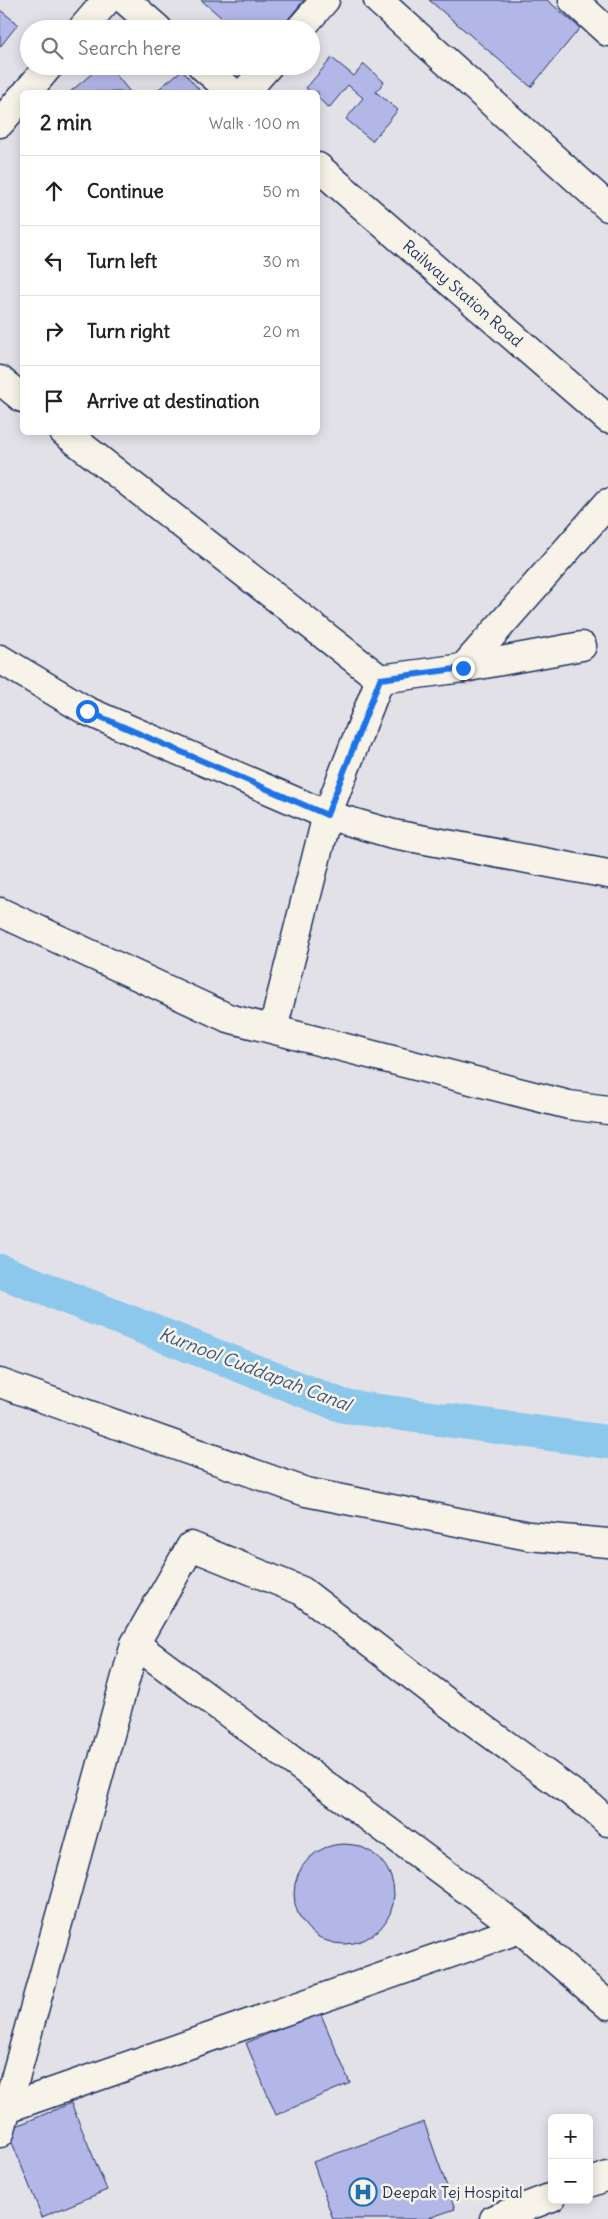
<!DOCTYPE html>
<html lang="en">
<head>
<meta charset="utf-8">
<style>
	body { margin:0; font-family:Delius,sans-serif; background:#f2f2f2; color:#222 }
	.controls { position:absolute; right:15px; bottom:15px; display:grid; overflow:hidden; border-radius:8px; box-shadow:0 2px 12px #0003 }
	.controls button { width:45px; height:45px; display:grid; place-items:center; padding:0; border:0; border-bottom:1px solid #e0e0e0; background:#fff; color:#222; font:25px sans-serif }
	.stop { position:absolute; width:15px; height:15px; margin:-11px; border:4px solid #1a73e8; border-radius:50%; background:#fff }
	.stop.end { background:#1a73e8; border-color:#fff; box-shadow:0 1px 5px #0008 }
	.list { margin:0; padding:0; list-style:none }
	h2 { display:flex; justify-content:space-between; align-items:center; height:65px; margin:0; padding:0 20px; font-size:21px }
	h2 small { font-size:16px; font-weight:400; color:#767676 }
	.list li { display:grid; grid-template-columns:32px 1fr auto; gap:15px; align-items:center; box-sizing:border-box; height:70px; padding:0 20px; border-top:1px solid #e0e0e0 }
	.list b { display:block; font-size:19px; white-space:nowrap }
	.list em { font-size:16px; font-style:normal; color:#767676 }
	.icon { flex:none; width:28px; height:28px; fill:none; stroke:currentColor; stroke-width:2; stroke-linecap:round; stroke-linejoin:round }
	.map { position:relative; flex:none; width:608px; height:2219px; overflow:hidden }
	.search { position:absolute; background:#fff; box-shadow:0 2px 12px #0003; left:20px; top:20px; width:300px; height:55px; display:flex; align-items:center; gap:12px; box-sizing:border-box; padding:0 18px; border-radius:28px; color:#767676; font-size:19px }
	.panel { position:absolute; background:#fff; box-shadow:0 2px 12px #0003; left:20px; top:90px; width:300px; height:345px; border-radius:8px }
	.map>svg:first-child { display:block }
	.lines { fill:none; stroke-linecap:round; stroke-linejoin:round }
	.canal { stroke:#8cc8ec; stroke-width:34 }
	.building { fill:#b3b7e8; stroke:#1b2f5e }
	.street-casing { stroke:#1b2f5e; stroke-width:31 }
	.secondary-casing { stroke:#1b2f5e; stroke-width:31 }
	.street { stroke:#f7f3e8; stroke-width:28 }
	.secondary { stroke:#f7f3e8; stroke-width:28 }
	.route { stroke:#1a73e8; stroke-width:6 }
	.labels { text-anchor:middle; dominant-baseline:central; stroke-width:5; stroke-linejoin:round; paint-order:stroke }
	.street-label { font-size:16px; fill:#1b2f5e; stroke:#f7f3e8 }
	.poi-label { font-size:16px; fill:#1b2f5e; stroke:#f7f3e8; text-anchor:start }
	.water-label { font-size:18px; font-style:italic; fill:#375582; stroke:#f7f3e8 }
</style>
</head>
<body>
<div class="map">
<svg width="608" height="2219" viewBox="0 0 608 2219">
	<rect width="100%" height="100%" fill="#e3e1e8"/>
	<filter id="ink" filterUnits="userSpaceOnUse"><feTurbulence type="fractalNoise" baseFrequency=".02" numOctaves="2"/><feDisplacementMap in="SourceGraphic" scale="10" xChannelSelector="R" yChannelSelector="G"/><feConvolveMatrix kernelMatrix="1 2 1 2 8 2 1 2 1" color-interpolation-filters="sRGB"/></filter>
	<g filter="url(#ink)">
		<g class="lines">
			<polyline class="canal" points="0,1271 343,1406 608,1442"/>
		</g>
		<g class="building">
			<polygon points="201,0 304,0 280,29 235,29"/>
			<polygon points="429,0 547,0 580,28 531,87"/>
			<polygon points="0,10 18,24 0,47"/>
			<polygon points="332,58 354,76 364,64 384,82 376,92 398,110 372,141 346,119 363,98 348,85 329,108 318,98 318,92 311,92 306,88"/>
			<polygon points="101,66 109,66 130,92 70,92"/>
			<polygon points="182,70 201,92 155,92"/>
			<circle cx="344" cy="1894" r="50"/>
			<polygon points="320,2012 350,2083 276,2115 246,2043"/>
			<polygon points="71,2103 107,2190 42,2217 7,2130"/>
			<polygon points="424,2122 455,2209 426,2219 333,2219 313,2162"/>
		</g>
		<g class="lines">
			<g class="street-casing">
				<g id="street">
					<polyline points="378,0 608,207"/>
					<polyline points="573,0 608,32"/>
					<polyline points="82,29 107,0"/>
					<polyline points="300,29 325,0"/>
					<polyline points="27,92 49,66"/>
					<polyline points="245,92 268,66"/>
					<polyline points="0,123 22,97"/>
					<polyline points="0,380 22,398"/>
					<polyline points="64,432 380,679 463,668 582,646"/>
					<polyline points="0,659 87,711 327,815 393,834 608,874"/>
					<polyline points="463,668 608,503"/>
					<polyline points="0,912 228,1018 569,1105 608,1110"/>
					<polyline points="273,1029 327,815 380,679"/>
					<polyline points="0,1383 306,1492 529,1536 608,1543"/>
					<polyline points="135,1644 520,1929 608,2005"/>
					<polyline points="7,2108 520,1929"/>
					<polyline points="0,2133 135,1644 191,1546 302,1591 448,1703 590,1806 608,1822"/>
					<polyline points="589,2183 608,2176"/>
					<polyline points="494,2219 552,2197"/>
				</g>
			</g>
			<g class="secondary-casing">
				<g id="secondary">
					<polyline points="125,0 158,29"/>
					<polyline points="202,66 232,92"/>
					<polyline points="318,167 608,419"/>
				</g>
			</g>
			<use href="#street" class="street"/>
			<use href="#secondary" class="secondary"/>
		</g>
	</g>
	<g class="lines" filter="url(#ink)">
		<polyline class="route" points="87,711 327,815 380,679 463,668"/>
	</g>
	<defs>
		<g id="hospital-ring" transform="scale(1.4375)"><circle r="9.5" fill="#f7f3e8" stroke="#1f6fb2" stroke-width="1.5"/><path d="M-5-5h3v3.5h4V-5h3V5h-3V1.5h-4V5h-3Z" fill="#1f6fb2"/></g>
	</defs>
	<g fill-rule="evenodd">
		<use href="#hospital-ring" x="363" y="2192"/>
	</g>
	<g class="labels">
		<g class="street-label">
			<text transform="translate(463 293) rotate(41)">Railway Station Road</text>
		</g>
		<g class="poi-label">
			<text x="382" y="2192">Deepak Tej Hospital</text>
		</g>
		<g class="water-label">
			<text transform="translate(255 1369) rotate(21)">Kurnool Cuddapah Canal</text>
		</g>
	</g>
</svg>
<div class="controls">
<button>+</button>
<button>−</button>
</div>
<div class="stop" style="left:87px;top:711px"></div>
<div class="stop end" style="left:463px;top:668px"></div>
<div class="search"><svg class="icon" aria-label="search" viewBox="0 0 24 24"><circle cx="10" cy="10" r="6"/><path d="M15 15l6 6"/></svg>Search here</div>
<section class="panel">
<h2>2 min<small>Walk · 100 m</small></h2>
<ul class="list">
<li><svg class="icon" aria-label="ahead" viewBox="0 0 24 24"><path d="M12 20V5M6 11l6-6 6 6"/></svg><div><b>Continue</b></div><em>50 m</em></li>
<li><svg class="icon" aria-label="left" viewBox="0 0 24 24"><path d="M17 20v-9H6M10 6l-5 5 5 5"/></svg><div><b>Turn left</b></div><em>30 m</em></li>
<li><svg class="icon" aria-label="right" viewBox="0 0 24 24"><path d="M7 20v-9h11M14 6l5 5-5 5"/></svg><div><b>Turn right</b></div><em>20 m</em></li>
<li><svg class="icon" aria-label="arrive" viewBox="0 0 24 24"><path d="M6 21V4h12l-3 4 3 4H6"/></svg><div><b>Arrive at destination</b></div></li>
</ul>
</section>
</div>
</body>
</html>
